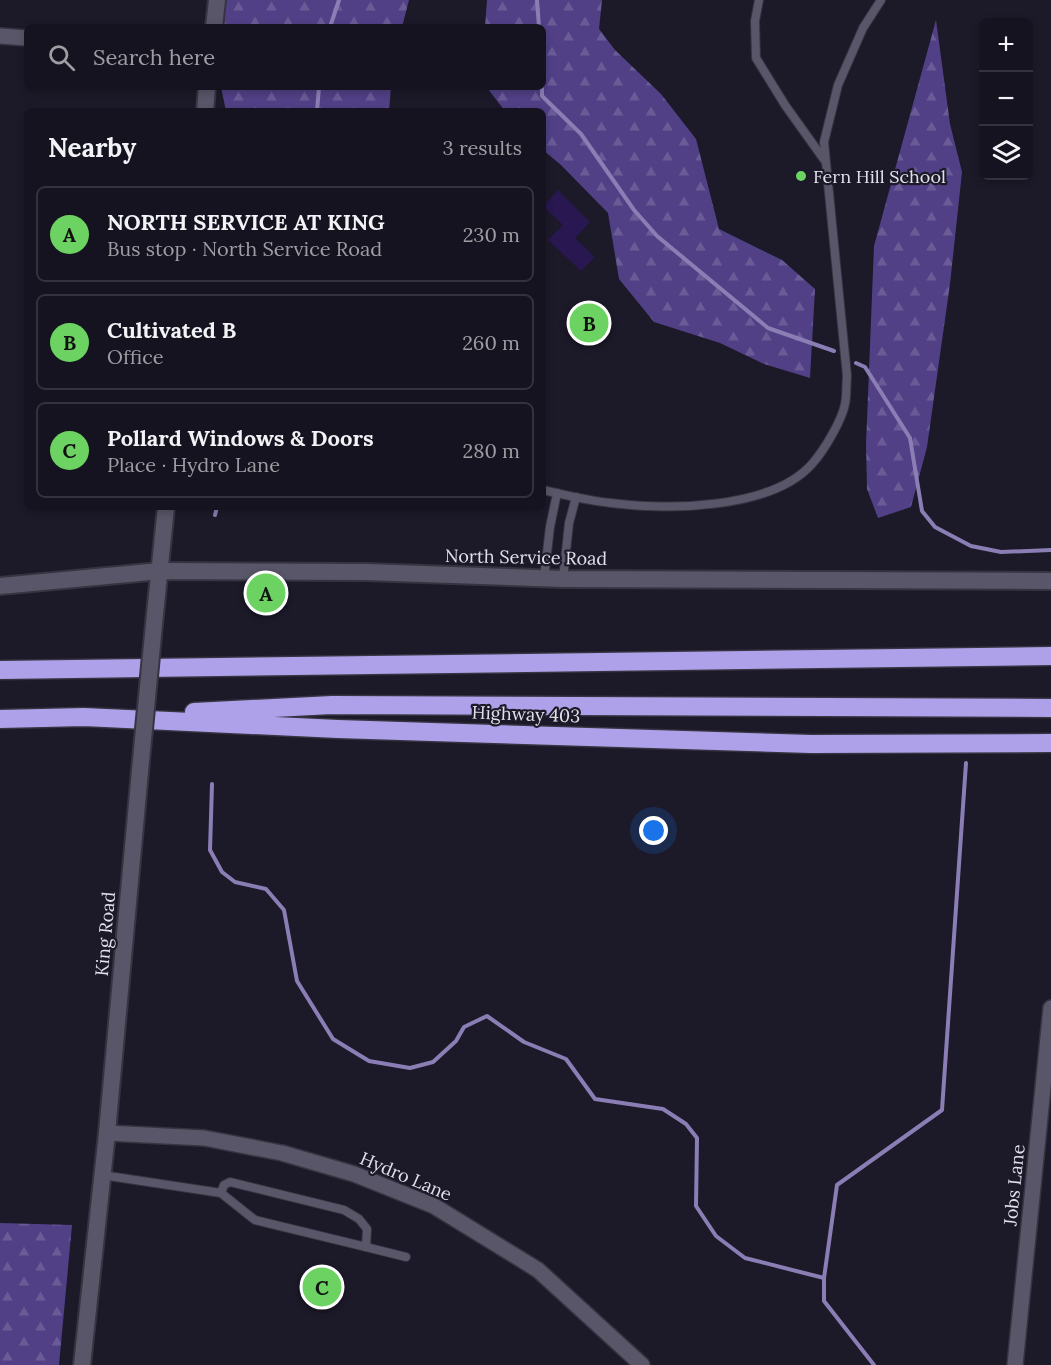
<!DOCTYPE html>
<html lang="en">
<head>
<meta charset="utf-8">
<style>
	body { margin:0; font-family:Lora,serif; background:#22202c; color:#f1f3f6 }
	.controls { position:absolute; right:18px; top:18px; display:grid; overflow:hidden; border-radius:9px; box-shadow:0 3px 9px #0003 }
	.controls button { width:54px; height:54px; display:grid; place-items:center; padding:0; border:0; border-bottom:2px solid #34323d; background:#15131f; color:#f1f3f6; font:30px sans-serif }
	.you { position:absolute; left:654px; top:831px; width:21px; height:21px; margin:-15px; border:4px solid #fff; border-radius:50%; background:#1a73e8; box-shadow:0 0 0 9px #1a73e833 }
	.badge { display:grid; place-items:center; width:39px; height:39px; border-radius:50%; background:#6cd362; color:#111; font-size:20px; font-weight:700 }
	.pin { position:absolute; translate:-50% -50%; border:3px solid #fff; box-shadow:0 2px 6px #0006 }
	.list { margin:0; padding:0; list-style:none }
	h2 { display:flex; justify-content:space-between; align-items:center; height:78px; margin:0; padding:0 24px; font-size:26px }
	h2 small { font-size:20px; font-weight:400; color:#9d9ea4 }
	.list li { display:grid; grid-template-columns:39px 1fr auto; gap:18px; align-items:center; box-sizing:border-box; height:96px; margin:0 12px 12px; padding:0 12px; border:2px solid #34323d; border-radius:9px }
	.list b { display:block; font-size:22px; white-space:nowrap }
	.list p { margin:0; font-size:20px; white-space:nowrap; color:#9d9ea4 }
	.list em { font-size:20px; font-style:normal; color:#9d9ea4 }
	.icon { flex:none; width:33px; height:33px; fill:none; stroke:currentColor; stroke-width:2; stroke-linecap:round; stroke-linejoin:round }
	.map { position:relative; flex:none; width:1051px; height:1365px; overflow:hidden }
	.search { position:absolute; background:#15131f; box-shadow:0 3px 9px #0003; left:24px; top:24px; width:522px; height:66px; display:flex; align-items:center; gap:15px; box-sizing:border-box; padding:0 21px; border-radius:9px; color:#9d9ea4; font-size:22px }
	.panel { position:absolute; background:#15131f; box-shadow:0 3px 9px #0003; left:24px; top:108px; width:522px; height:402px; border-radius:9px }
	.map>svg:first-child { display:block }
	.forest { fill:url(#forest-firs) }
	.garden { fill:#281750 }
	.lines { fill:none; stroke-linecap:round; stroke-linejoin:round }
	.stream { stroke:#8a7eb4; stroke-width:4 }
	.service-casing { stroke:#373441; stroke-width:10 }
	.minor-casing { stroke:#373441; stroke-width:18 }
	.tertiary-casing { stroke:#373441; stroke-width:20 }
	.motorway-casing { stroke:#373441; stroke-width:21 }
	.service { stroke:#595669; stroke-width:8 }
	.minor { stroke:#595669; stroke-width:15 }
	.tertiary { stroke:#595669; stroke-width:16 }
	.motorway { stroke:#aea1e9; stroke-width:18 }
	.tertiary-bridge-casing { stroke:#373441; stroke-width:20; stroke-linecap:butt }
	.tertiary-bridge { stroke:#595669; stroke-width:16 }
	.poi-dot { fill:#6cd362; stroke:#1c1929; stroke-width:2 }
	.labels { text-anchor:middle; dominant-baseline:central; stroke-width:4.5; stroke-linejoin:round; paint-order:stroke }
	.poi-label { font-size:18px; fill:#e0dfea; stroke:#1c1929; text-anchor:start }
	.street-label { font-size:18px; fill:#e0dfea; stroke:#1c1929 }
</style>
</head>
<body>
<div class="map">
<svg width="1051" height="1365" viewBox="0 0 1051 1365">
	<defs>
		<pattern id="forest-firs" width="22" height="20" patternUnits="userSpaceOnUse" patternTransform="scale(1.5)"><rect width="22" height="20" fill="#514086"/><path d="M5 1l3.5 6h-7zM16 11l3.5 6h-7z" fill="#6a5b97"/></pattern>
	</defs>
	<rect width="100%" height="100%" fill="#1c1929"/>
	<g class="forest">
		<polygon points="226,0 409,0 402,27 224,27"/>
		<polygon points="487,0 602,0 599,29 615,50 661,94 696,139 719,229 782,260 815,289 810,378 764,364 720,343 654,322 619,279 608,213 561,165 543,150 543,111 505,111 488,89 488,87 543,87 543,27 485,27"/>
		<polygon points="936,20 950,124 962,172 950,284 927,447 911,507 878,518 867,489 866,445 874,246"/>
		<polygon points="221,87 391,87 389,111 226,111"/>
		<polygon points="0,1223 72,1225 59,1365 0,1365"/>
	</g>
	<polygon class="garden" points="558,190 590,222 575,238 595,257 581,271 548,240 563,225 543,206"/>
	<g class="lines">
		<g class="stream">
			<polyline points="537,0 539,27"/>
			<polyline points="330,27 339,0"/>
			<polyline points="542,87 542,96 581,134 634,210 657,236 768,328 834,351"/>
			<polyline points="317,111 319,87"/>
			<polyline points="856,363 865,367 910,438 922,511 935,527 971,546 1001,552 1051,550"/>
			<polyline points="215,515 217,507"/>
			<polyline points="212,784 210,850 222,872 235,882 266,889 284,910 297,981 333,1039 369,1061 410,1068 433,1062 456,1041 464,1027 487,1016 524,1042 566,1059 595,1099 663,1109 686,1124 697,1138 696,1206 716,1236 745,1258 824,1278"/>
			<polyline points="874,1365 824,1301 824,1278 837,1185 942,1110 966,763"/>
		</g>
		<g class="service-casing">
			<g id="service">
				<polyline points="759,0 755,21 756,58 785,105 825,161"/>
				<path d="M543 490C565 495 588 501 611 503 667 510 771 510 812 464 820 455 827 444 833 433 838 424 843 414 845 404 847 395 846 385 847 376L824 142 838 85 863 28 881 0"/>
				<polyline points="544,578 550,527 557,493"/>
				<polyline points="563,579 569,523 576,497"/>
				<polyline points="102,1175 221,1193 255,1220 366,1247 367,1229 359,1219 344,1210 230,1182 224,1185 221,1193"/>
				<polyline points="366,1247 406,1257"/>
			</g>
		</g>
		<g class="minor-casing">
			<g id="minor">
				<polyline points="0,36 27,38"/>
				<polyline points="107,1133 204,1138 282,1153 354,1174 434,1206 538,1270 642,1365"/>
				<polyline points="1015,1365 1051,1008"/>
			</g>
		</g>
		<g class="tertiary-casing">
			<g id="tertiary">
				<polyline points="214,27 217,0"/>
				<polyline points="205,111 207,87"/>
				<polyline points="0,586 160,571 366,572 563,579 1051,581"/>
				<polyline points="154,624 166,507"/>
				<polyline points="82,1365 107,1133 140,771"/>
			</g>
		</g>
		<g class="motorway-casing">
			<g id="motorway">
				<polyline points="0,670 1051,656"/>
				<polyline points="194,712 332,705 1051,708"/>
				<polyline points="0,719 84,717 338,729 811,744 1051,743"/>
			</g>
		</g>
		<use href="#service" class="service"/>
		<use href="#minor" class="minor"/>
		<use href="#tertiary" class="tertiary"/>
		<use href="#motorway" class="motorway"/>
		<g class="tertiary-bridge-casing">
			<polyline id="tertiary-bridge" points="140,771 154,624"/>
		</g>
		<use href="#tertiary-bridge" class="tertiary-bridge"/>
	</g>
	<circle class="poi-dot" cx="801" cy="176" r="6"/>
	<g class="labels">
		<g class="poi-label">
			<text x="813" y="176">Fern Hill School</text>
		</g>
		<g class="street-label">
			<text transform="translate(526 557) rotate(1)">North Service Road</text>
			<text transform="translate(526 714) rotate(2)">Highway 403</text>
			<text transform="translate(105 934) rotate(-85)">King Road</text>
			<text transform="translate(406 1176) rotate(23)">Hydro Lane</text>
			<text transform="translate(1014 1185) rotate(-84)">Jobs Lane</text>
		</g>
	</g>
</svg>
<div class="controls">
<button>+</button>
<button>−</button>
<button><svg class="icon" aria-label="layers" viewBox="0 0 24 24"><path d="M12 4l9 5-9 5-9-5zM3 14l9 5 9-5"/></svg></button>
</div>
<div class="you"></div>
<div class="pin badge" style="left:266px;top:593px">A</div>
<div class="pin badge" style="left:589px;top:323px">B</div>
<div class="pin badge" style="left:322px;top:1287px">C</div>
<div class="search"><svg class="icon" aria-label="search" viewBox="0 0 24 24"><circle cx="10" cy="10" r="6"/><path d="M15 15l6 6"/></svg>Search here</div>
<section class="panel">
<h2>Nearby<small>3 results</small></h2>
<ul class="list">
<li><span class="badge">A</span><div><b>NORTH SERVICE AT KING</b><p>Bus stop · North Service Road</p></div><em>230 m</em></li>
<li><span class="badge">B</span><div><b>Cultivated B</b><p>Office</p></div><em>260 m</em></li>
<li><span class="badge">C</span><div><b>Pollard Windows &amp; Doors</b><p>Place · Hydro Lane</p></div><em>280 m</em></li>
</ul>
</section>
</div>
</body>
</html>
